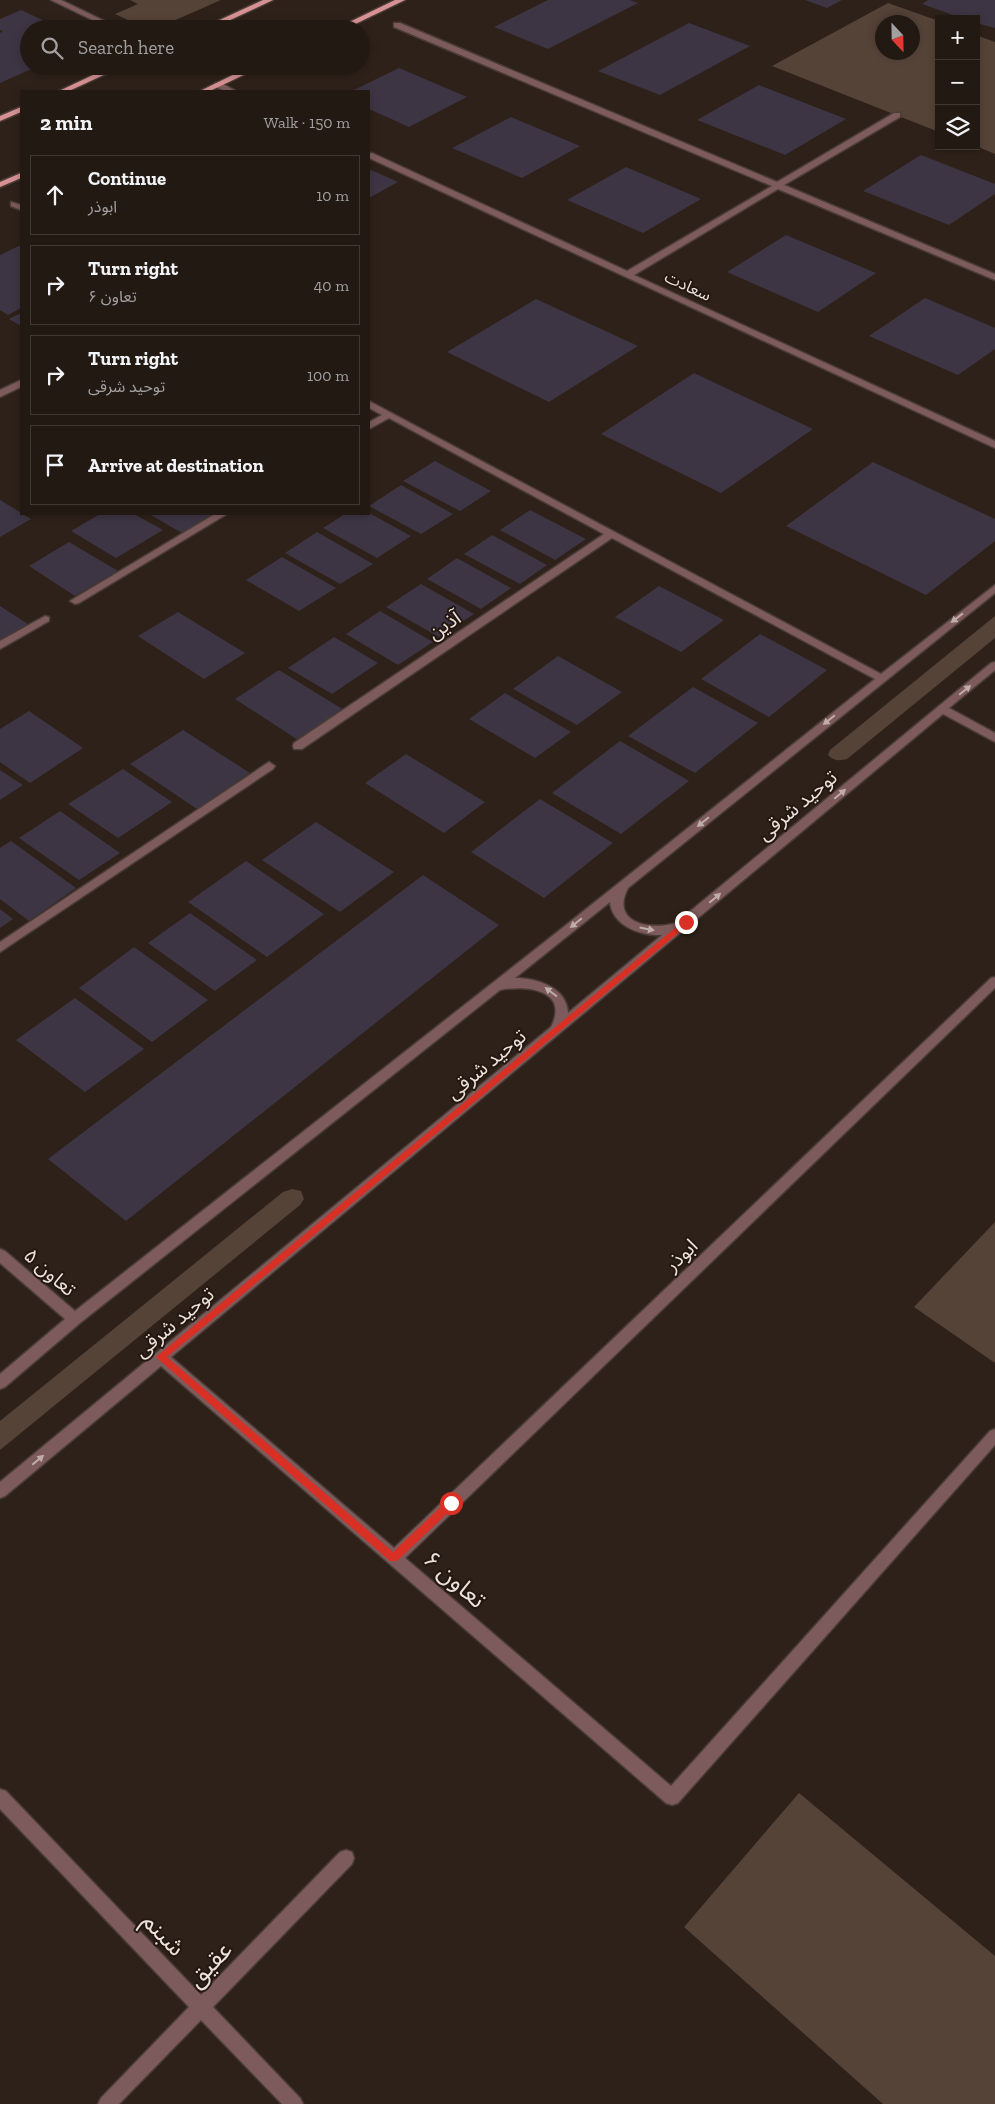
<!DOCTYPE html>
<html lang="en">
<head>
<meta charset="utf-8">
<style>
	body { margin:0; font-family:"Zilla Slab","Noto Sans Arabic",serif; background:#2e2621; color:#f1f3f6 }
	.controls { position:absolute; right:15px; top:15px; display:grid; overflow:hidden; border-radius:0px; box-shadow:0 2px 8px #0003 }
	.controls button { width:45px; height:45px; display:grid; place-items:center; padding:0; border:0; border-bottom:1px solid #3f3833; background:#221913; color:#f1f3f6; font:25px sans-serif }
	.compass { position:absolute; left:875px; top:15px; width:45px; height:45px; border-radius:50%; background:#221913; box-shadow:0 2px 8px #0003; rotate:158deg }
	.stop { position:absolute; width:15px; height:15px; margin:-11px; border:4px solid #d93025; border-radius:50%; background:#fff }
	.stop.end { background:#d93025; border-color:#fff; box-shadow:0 1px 5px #0008 }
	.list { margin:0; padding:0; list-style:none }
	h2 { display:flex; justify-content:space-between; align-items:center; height:65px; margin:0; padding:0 20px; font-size:21px }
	h2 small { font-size:16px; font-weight:400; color:#a2a0a0 }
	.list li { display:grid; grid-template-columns:32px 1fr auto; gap:15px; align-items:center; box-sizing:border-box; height:80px; margin:0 10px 10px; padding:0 10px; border:1px solid #3f3833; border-radius:0px }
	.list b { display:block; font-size:19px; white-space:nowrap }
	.list p { margin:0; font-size:16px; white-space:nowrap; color:#a2a0a0 }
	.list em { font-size:16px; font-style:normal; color:#a2a0a0 }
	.icon { flex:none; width:28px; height:28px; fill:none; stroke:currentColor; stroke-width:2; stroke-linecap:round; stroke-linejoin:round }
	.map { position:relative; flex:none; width:995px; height:2104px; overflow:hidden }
	.search { position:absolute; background:#221913; box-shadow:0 2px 8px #0003; left:20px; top:20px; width:350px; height:55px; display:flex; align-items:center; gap:12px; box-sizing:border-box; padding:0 18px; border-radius:28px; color:#a2a0a0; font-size:19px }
	.panel { position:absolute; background:#221913; box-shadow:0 2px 8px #0003; left:20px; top:90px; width:350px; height:425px; border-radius:0px }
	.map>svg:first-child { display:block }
	.green { fill:#564338; fill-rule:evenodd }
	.building { fill:#3d3543 }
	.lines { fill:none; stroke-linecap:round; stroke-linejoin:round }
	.minor-casing { stroke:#493c34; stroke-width:3 }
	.major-casing { stroke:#493c34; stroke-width:3 }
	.minor { fill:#7d5b5c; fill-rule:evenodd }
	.major { fill:#d79194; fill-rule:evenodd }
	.oneway { fill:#c0ada9 }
	.route { fill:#d93025 }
	.labels { text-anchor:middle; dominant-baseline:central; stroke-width:4; stroke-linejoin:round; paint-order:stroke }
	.far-street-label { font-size:16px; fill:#ece3dd; stroke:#241710 }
	.street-label { font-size:20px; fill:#ece3dd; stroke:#241710 }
	.near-street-label { font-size:24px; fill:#ece3dd; stroke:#241710 }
</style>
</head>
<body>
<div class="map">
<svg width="995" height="2104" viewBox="0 0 995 2104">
	<rect width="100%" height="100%" fill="#2e2119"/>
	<g class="green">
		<polygon points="130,0 221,0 155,29 147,29 115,14 138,4"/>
		<path d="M888 3 939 21V132L772 66ZM882 22H912V52H882Z"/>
		<polygon points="976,35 995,42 995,154 976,146"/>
		<path d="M995 616V638L847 759C839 761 834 761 828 755L830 750Z"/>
		<polygon points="292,1189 301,1191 304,1199 300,1205 0,1450 0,1421 283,1192"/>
		<polygon points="995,1222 995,1363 914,1307"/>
		<polygon points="799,1793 995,1956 995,2104 883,2104 684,1927"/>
	</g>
	<g class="building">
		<polygon points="548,0 629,0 638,3 548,49 494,27"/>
		<polygon points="805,0 842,0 827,8"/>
		<polygon points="928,0 995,0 995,28 976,23 976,19 964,19 922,4"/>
		<polygon points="21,10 62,29 29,29 29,66 38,66 0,83 0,33 3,31 0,30 0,19"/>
		<polygon points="689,23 750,46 660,95 598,71"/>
		<polygon points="399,68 467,97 409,127 369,109 369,91 352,91"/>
		<polygon points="759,85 846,119 785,155 697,120"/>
		<polygon points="511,117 580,146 522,178 452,148"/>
		<polygon points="921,155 995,184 995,194 949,225 863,191"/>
		<polygon points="626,167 701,199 643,233 567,200"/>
		<polygon points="369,169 398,182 369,198"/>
		<polygon points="786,235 876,273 818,312 727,272"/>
		<polygon points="21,245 21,308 8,315 0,310 0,255"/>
		<polygon points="925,298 995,328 995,349 958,375 869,336"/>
		<polygon points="536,299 638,346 549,402 447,352"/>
		<polygon points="21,313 21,326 9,319"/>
		<polygon points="694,373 813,429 721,493 601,434"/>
		<polygon points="435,461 491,491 460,511 403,481"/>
		<polygon points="873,462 995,519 995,541 926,595 786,526"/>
		<polygon points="401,485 453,514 421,534 369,506"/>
		<polygon points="0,500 31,519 0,537"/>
		<polygon points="530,510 586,539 555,560 500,530"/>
		<polygon points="369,513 411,536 377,558 323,528 345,514"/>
		<polygon points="100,514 134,514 163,530 116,558 71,531"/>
		<polygon points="149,514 215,514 182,533"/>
		<polygon points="317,532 373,564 340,584 285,553"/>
		<polygon points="492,535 547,565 520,584 464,554"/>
		<polygon points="69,542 118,571 75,596 29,566"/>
		<polygon points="282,557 336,588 299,611 246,580"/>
		<polygon points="457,558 511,588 481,609 427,579"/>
		<polygon points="421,584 474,614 439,637 386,607"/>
		<polygon points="659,586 724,620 681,652 615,617"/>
		<polygon points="0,606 28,624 0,641"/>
		<polygon points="380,611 433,642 398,665 346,634"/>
		<polygon points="178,612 245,653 204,679 138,636"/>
		<polygon points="760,634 827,670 769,717 701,679"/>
		<polygon points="334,637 378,663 332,694 288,668"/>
		<polygon points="558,656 622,692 577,725 513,689"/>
		<polygon points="279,670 344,710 298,740 235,699"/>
		<polygon points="693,687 758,723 695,773 628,736"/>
		<polygon points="505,693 571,732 535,758 469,719"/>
		<polygon points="29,711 83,748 30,783 0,762 0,729"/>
		<polygon points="183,730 250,773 197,809 130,764"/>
		<polygon points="620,741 689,781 621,834 552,793"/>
		<polygon points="406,754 485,802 444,833 365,783"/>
		<polygon points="123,769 172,802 118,838 68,804"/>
		<polygon points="0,770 23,785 0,800"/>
		<polygon points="540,799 613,843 544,898 471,852"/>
		<polygon points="60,811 120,853 79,880 19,838"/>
		<polygon points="316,822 394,872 340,912 262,860"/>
		<polygon points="11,841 76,888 29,921 0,899 0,848"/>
		<polygon points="246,861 324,914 267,957 188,902"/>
		<polygon points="423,875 499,925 126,1221 48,1159"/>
		<polygon points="0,909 13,919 0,928"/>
		<polygon points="190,913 257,960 215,991 148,943"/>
		<polygon points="134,947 208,1000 152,1042 79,988"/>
		<polygon points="75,998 144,1049 85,1092 16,1040"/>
	</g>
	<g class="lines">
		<g class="minor-casing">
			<g id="minor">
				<polygon points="51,0 61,0 121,29 111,29"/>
				<polygon points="394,23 400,23 777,182 894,113 900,113 900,117 784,185 995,274 995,280 778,189 634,275 995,441 995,448 369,158 369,153 372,153 627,271 772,186 394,27"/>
				<polygon points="215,83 221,83 236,91 226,91 215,87"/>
				<polygon points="11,202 21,205 21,210 11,206"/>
				<polygon points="21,380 21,387 0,397 0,390"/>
				<path d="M369 401 881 674 995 585V593L628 888C610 923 650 931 676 923L991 663 995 662V670L949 708 995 733V742L943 714 171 1357 394 1548 991 978 995 977V988L405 1558 671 1786 990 1431 995 1429V1445L678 1803 672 1805 666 1803 161 1366 5 1496 0 1498V1482L551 1027C570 989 525 985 500 990L80 1323 5 1387 0 1389V1374L65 1319 0 1263V1249L5 1251 75 1311 556 933 875 679 612 538 302 749H294L293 746 294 743 604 534 389 418 369 429V422L382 415 369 408ZM610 902C612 926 641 936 662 935L568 1013C567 987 536 978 515 978Z"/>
				<polygon points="215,514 227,514 79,603 75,604 70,601"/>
				<polygon points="45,616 49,617 49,621 0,649 0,641"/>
				<polygon points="269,762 275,766 273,769 0,952 0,942"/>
				<polygon points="0,1789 6,1791 201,1995 340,1852 346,1850 352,1852 354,1858 352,1864 213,2007 300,2098 303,2104 282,2104 201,2020 119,2104 98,2104 101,2098 189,2007 0,1809"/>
			</g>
		</g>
		<g class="major-casing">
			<g id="major">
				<polygon points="263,0 273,0 211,29 200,29"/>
				<polygon points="395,0 405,0 345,29 335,29"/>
				<polygon points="112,66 123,66 69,91 59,91"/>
				<polygon points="251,66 262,66 210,91 200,91"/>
				<polygon points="21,107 21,112 0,121 0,116"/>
				<polygon points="21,173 21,178 0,187 0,182"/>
			</g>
		</g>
		<use href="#minor" class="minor"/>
		<use href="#major" class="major"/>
	</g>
	<defs><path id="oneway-solid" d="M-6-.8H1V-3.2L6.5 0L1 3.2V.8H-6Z" transform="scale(1.25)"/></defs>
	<g class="oneway">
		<use href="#oneway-solid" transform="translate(957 618) rotate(142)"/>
		<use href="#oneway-solid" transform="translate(965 690) rotate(-39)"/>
		<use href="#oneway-solid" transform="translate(829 720) rotate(141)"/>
		<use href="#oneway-solid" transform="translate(840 794) rotate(-40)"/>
		<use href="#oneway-solid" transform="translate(703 822) rotate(141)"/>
		<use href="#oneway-solid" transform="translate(715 898) rotate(-40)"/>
		<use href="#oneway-solid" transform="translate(576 923) rotate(141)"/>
		<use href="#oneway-solid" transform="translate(647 929) rotate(11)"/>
		<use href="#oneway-solid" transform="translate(551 992) rotate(-143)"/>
		<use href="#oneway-solid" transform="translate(38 1460) rotate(-40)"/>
	</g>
	<polygon class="route" points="686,919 690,922 689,924 167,1357 393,1552 448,1500 455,1500 455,1506 397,1561 390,1561 156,1357"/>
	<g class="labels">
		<g class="far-street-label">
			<text transform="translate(688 286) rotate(25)">سعادت</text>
		</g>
		<g class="street-label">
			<text transform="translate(444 625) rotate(-34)">آذین</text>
			<text transform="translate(797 805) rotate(-40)">توحید شرقی</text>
			<text transform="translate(486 1064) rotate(-40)">توحید شرقی</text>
			<text transform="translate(681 1255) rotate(-44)">ابوذر</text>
			<text transform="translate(50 1272) rotate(41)">تعاون ۵</text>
			<text transform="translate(174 1322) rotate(-40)">توحید شرقی</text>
		</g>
		<g class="near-street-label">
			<text transform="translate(455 1579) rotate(41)">تعاون ۶</text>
			<text transform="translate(164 1934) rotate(46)">شبنم</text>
			<text transform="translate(209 1964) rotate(-46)">عقیق</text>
		</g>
	</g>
</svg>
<div class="controls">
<button>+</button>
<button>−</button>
<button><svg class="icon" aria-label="layers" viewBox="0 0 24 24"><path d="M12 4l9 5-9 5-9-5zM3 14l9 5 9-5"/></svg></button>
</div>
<svg class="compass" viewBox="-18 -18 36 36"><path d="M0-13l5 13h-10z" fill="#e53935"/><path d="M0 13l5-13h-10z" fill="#a2a0a0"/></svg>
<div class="stop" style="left:451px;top:1503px"></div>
<div class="stop end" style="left:686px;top:922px"></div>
<div class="search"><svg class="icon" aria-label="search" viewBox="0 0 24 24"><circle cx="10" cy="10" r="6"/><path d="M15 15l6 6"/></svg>Search here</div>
<section class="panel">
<h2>2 min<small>Walk · 150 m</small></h2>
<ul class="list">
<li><svg class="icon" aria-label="ahead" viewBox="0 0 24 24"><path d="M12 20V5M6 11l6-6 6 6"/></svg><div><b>Continue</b><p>ابوذر</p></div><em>10 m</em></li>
<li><svg class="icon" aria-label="right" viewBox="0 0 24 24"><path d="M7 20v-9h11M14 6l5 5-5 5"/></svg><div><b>Turn right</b><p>تعاون ۶</p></div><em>40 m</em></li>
<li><svg class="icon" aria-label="right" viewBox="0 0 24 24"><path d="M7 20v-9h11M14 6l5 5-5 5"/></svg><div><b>Turn right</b><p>توحید شرقی</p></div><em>100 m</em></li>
<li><svg class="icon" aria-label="arrive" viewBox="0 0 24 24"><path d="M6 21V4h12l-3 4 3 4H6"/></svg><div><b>Arrive at destination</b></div></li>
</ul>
</section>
</div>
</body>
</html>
